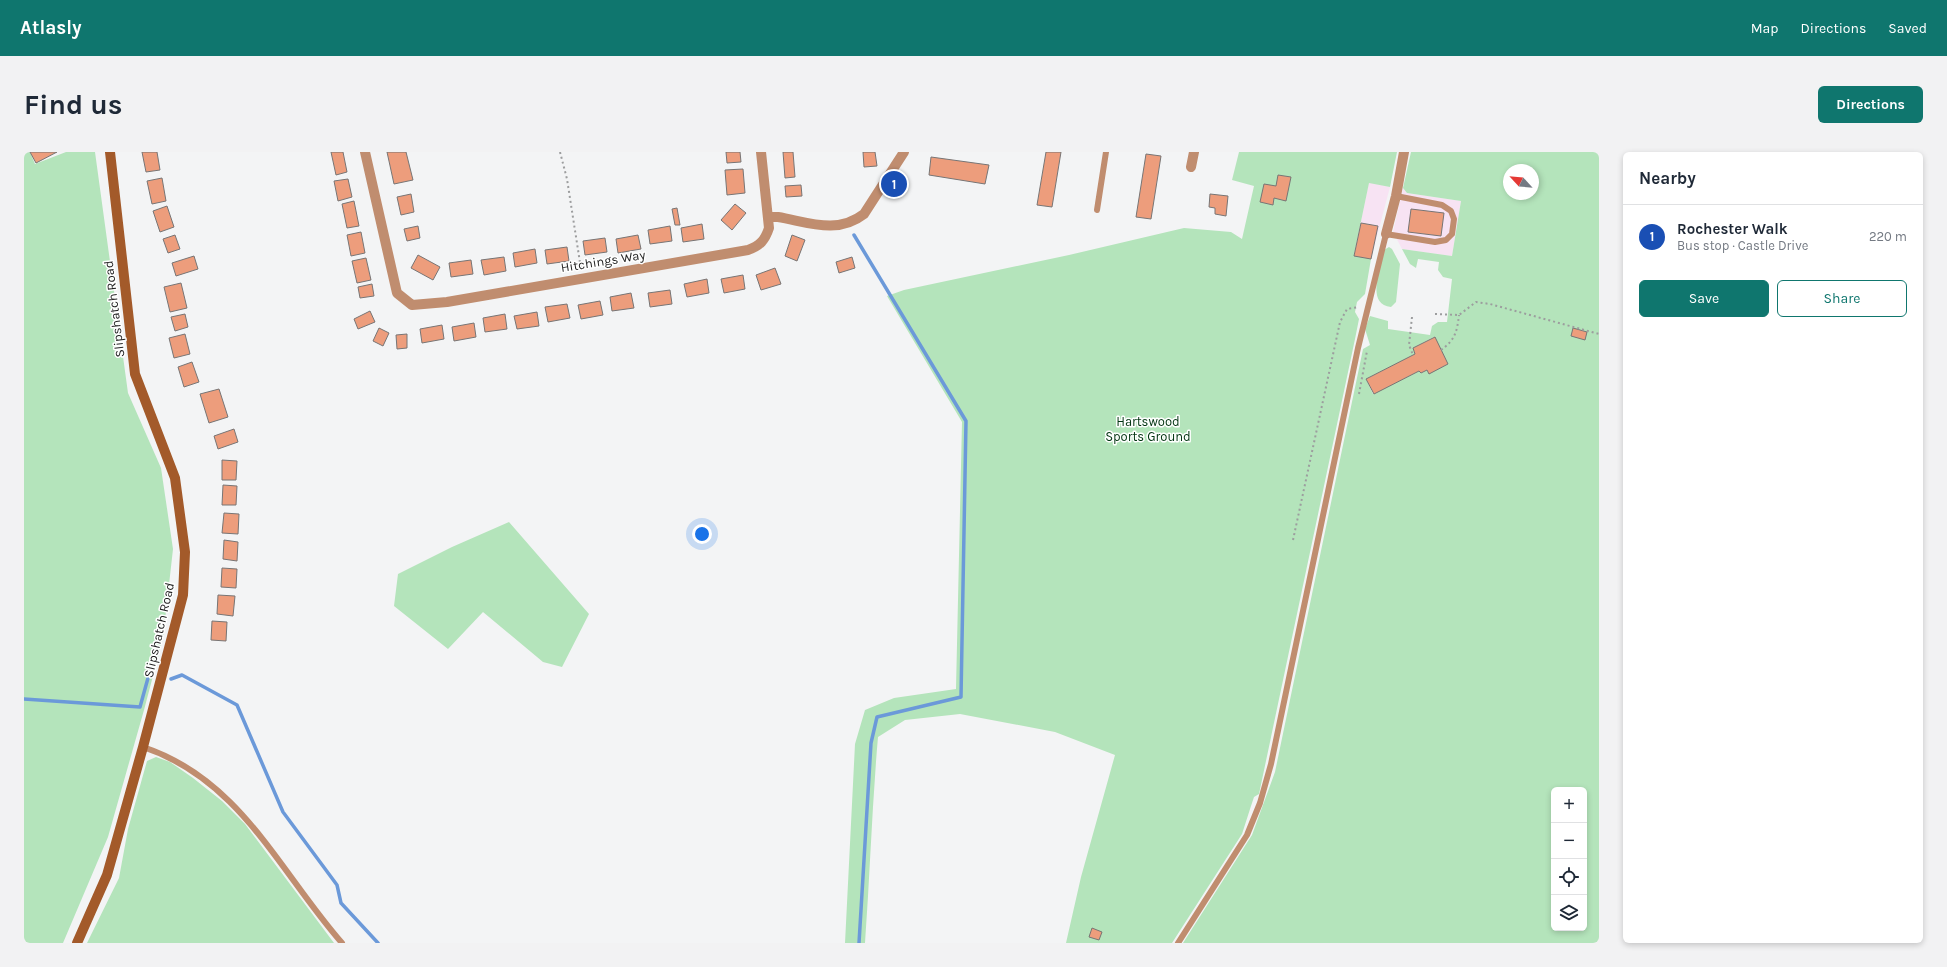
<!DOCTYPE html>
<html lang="en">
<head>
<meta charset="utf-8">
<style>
	body { margin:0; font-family:Karla,sans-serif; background:#f2f2f3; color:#1f2937 }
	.controls { position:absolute; right:12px; bottom:12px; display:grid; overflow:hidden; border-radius:6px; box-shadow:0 2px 6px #0003 }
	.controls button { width:36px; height:36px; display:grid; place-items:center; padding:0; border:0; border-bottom:1px solid #e0e1e3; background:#fff; color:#1f2937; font:20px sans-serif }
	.compass { position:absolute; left:1479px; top:12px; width:36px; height:36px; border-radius:50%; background:#fff; box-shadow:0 2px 6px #0003; rotate:296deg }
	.you { position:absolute; left:678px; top:382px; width:14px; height:14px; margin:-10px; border:3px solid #fff; border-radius:50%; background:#1a73e8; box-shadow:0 0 0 6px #1a73e833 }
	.badge { display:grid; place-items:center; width:26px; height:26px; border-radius:50%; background:#0f766e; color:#fff; font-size:13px; font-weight:700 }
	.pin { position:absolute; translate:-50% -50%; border:2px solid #fff; box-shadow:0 1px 4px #0006 }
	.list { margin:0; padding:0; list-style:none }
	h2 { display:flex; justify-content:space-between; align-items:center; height:52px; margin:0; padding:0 16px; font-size:17px }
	h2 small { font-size:13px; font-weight:400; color:#747a83 }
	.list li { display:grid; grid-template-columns:26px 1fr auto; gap:12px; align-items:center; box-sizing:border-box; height:64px; padding:0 16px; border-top:1px solid #e0e1e3 }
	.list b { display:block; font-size:15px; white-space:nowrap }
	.list p { margin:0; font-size:13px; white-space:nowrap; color:#747a83 }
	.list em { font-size:13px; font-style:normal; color:#747a83 }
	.actions { display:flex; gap:8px; padding:12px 16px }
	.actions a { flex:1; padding:9px 0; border:1px solid #0f766e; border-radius:6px; text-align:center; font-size:14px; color:#0f766e }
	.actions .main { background:#0f766e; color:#fff }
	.icon { flex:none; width:22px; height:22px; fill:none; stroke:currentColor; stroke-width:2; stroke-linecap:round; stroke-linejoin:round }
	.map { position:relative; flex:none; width:1575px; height:791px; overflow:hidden; border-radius:6px }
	header { display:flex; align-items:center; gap:24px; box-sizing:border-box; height:56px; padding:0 20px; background:#0f766e; color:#fff }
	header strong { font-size:19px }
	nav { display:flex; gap:22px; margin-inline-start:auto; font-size:14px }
	.intro { display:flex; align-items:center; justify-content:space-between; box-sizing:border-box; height:96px; padding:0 24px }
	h1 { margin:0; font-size:28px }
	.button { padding:10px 18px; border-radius:6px; background:#0f766e; color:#fff; font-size:14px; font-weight:700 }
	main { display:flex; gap:24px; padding:0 24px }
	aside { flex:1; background:#fff; border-radius:6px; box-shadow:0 2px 6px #0003 }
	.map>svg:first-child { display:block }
	.industrial { fill:#f7e3f3 }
	.green { fill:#b4e4bb; fill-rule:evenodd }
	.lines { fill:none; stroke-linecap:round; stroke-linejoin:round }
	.stream { stroke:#6b99d9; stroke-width:3.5 }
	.building { fill:#ed9d7c; stroke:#777575 }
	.path { stroke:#9c9d9e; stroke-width:2; stroke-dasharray:2 3; stroke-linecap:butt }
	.lane { stroke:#c08d6f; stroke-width:6 }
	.street { stroke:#c08d6f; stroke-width:10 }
	.secondary { stroke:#a35a2a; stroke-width:10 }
	.labels { text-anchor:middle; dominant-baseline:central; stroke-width:3; stroke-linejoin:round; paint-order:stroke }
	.street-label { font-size:13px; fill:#1e1e1e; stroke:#fff }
	.park-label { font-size:13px; fill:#003410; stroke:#fff }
</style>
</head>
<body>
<header>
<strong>Atlasly</strong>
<nav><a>Map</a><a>Directions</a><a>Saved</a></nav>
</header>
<div class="intro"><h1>Find us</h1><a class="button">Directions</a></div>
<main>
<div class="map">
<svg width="1575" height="791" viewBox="0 0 1575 791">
	<rect width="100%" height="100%" fill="#f3f4f5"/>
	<g class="industrial">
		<polygon points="1345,30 1366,35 1347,107 1330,104"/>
		<polygon points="1379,36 1383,41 1437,49 1428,104 1378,97 1369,80"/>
	</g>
	<g class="green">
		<polygon points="0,0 6,0 11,12 42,0 71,0 104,241 137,316 149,397 139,486 120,558 84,685 39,791 0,791"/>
		<path d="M1215 0H1373L1366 35 1345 31 1330 103 1347 107 1341 142 1333 150 1331 160 1335 167 1331 187 1235 642 1230 645 1227 654 1218 682 1148 791H1042L1057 725 1091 603 1031 580 936 562 881 568 854 585C848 654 846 722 841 791H821L831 592 841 558 870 546 932 537 938 270 863 144 880 138 1045 103 1160 76 1207 80 1218 87 1230 34 1208 28Z"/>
		<path d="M1387 0H1575V791H1159L1228 683 1251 620 1339 197 1346 193 1341 177 1346 164 1364 169V177L1406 183 1408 174 1414 170H1423L1428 127 1419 125 1414 118 1415 110 1394 107 1392 116 1386 112 1378 97 1428 104 1437 49 1383 41 1379 36ZM1485 18H1509V42H1485ZM1410 185 1424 212 1405 221 1403 218 1397 221 1395 219 1349 242 1342 227 1391 202 1389 196ZM1530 638H1560V776H1530Z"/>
		<path d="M1365 95 1368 97 1376 112 1372 150 1367 155C1341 153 1357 114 1360 98Z"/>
		<polygon points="485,370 565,462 538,515 519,510 459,460 424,497 370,454 374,422 428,395"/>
		<polygon points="132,605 146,610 169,626 198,649 221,672 310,791 63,791 95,726 104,677 123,609"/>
	</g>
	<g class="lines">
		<g class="stream">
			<polyline points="830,83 942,269 937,545 853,565 847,591 835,791"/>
			<polyline points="147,527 158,523 213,553 259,660 313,733 317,751 354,791"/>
			<polyline points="0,547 116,555 124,526"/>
		</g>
	</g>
	<g class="building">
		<polygon points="6,0 33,0 12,11"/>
		<polygon points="118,0 133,0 136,18 122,20"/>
		<polygon points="307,0 319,0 323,20 312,23"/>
		<polygon points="363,0 382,0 389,28 370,32"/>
		<polygon points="702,0 716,0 717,10 703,11"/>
		<polygon points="759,0 769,0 771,25 761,26"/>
		<polygon points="839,0 851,0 853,14 840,15"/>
		<polygon points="1022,0 1037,0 1028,55 1013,53"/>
		<polygon points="1122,2 1137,4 1127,67 1112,65"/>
		<polygon points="907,5 965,13 961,32 905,23"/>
		<polygon points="719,17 721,41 703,43 701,18"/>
		<polygon points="1254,23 1267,25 1262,49 1250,46 1249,53 1236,50 1240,32 1252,34"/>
		<polygon points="138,26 142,49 128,52 123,29"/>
		<polygon points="324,27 328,45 314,49 310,29"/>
		<polygon points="777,33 778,44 762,45 761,34"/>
		<polygon points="387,42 390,60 377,63 373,45"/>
		<polygon points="1186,42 1204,44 1202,64 1191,62 1191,56 1185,55"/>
		<polygon points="330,49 335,74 323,76 318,52"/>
		<polygon points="711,52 722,61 708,78 697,68"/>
		<polygon points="143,54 150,75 136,80 129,59"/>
		<polygon points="653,56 656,73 651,73 648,57"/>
		<polygon points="1387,57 1420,61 1417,84 1384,80"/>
		<polygon points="1337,71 1354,74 1347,107 1330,104"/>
		<polygon points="678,72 680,87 659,90 657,76"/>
		<polygon points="394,74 396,86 383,89 380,77"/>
		<polygon points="646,74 648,89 626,92 624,78"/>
		<polygon points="337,80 341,101 327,104 323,83"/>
		<polygon points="151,83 156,97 144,101 139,87"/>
		<polygon points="614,83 617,97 594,101 592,87"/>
		<polygon points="768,83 781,88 773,109 761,104"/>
		<polygon points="581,86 583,100 561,103 559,89"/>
		<polygon points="543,95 545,109 523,112 521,98"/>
		<polygon points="511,97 513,111 491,115 489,101"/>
		<polygon points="394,103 416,115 409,128 387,116"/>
		<polygon points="170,104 174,117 152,124 148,111"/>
		<polygon points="480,105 482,119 460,123 457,108"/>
		<polygon points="828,105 831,116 815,121 812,110"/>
		<polygon points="342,106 347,128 333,131 328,109"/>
		<polygon points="447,108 449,122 427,125 425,111"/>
		<polygon points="751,116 757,132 737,138 732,123"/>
		<polygon points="719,123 721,137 700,141 697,127"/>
		<polygon points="683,127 685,141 663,145 660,132"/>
		<polygon points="157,131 163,156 146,160 140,135"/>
		<polygon points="348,132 350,144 336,146 334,135"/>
		<polygon points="646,138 648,152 626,155 624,141"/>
		<polygon points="607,141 610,156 588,159 586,145"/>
		<polygon points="576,149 579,163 557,167 554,153"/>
		<polygon points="543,152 546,166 524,170 521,155"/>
		<polygon points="346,159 351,170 334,177 330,167"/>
		<polygon points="513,160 515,174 493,177 490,164"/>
		<polygon points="161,162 164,175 151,179 147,165"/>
		<polygon points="481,162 483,177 461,180 459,166"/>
		<polygon points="450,171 452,185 430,189 428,175"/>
		<polygon points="418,173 420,187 398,191 396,177"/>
		<polygon points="355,176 365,181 359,194 349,189"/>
		<polygon points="1549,176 1563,180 1561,188 1547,184"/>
		<polygon points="161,182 166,202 150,206 145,186"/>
		<polygon points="383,182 383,196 373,197 372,183"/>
		<polygon points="1411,185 1424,212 1405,222 1403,218 1397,221 1395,219 1350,242 1342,227 1391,202 1389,196"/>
		<polygon points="168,210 175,230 160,235 154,215"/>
		<polygon points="195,237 204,265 185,271 176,242"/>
		<polygon points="210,277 214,290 194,297 190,284"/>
		<polygon points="198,308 213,309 212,328 198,328"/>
		<polygon points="199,333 213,334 212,353 198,353"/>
		<polygon points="200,361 215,362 214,382 198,381"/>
		<polygon points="200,388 214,390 213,409 199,407"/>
		<polygon points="198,416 213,417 212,436 197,435"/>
		<polygon points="194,443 211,444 209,464 193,462"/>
		<polygon points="188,469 203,470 202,489 187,488"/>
		<polygon points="1068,776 1078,780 1075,788 1065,785"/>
	</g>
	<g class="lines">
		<g class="path">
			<polyline points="536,0 543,27 557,117"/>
			<polyline points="1411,162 1435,163 1452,150 1466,152 1575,182"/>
			<polyline points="1388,165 1385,193 1389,203"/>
			<path d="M1417 198C1431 188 1433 180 1435 163"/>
			<polyline points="1335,242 1343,199"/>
			<polyline points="1269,388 1316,170 1323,157 1335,155"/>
		</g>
		<g class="lane">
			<polyline points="1073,58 1082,0"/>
			<path d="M119 595C216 627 255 719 318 791"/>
			<polyline points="1154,791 1223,683 1236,651 1247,612 1334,196 1362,82 1411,90 1422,88 1428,82 1430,67 1427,59 1418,53 1372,44"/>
		</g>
		<g class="street">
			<path d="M341 0 373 141 388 153 423 150 724 98C736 94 741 88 745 76L737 0"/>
			<polyline points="1167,15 1170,0"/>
			<path d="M745 65H754C784 70 813 83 840 62L880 0"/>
			<polyline points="1362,82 1372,44 1380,0"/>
		</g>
		<polyline class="secondary" points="53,791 83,723 119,595 159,443 161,400 151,326 111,222 86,0"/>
	</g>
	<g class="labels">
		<g class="street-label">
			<text transform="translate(579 109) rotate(-9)">Hitchings Way</text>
			<text transform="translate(90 157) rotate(-97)">Slipshatch Road</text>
			<text transform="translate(135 478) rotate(-77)">Slipshatch Road</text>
		</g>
		<g class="park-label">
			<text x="1124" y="269">Hartswood<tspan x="1124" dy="15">Sports Ground</tspan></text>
		</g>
	</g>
</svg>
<div class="controls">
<button>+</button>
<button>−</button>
<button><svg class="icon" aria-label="locate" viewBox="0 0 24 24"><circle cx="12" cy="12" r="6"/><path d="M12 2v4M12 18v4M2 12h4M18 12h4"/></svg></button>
<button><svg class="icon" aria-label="layers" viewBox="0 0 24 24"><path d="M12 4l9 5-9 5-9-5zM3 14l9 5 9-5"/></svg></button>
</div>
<svg class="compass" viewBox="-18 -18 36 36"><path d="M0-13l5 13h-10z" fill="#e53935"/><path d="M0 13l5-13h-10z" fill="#747a83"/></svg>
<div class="you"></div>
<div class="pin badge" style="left:870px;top:32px;background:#1a4fb4">1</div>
</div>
<aside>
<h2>Nearby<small></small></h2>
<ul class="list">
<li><span class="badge" style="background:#1a4fb4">1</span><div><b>Rochester Walk</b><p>Bus stop · Castle Drive</p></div><em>220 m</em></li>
</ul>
<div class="actions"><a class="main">Save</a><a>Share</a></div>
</aside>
</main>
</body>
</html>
